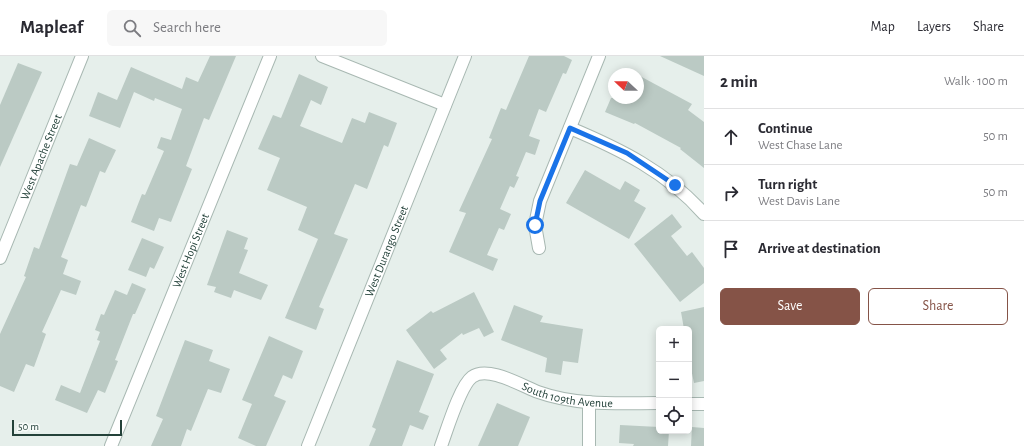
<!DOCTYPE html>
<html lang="en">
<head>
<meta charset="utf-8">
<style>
	body { margin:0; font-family:"Alegreya Sans",sans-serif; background:#f7f7f7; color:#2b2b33 }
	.controls { position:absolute; right:12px; bottom:12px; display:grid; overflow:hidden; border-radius:6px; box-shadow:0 2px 10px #0003 }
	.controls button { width:36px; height:36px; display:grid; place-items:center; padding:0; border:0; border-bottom:1px solid #e1e1e2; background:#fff; color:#2b2b33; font:20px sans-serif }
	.compass { position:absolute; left:608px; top:12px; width:36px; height:36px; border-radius:50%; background:#fff; box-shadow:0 2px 10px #0003; rotate:292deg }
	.scale { position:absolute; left:12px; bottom:10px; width:110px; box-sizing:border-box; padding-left:4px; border:2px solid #24423a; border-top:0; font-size:11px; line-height:14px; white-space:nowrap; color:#24423a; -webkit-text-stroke:3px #f7fbf9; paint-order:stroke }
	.stop { position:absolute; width:12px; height:12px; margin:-9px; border:3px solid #1a73e8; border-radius:50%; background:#fff }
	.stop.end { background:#1a73e8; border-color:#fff; box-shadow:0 1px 4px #0008 }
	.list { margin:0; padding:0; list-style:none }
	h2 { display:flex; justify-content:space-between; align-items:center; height:52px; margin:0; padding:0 16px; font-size:17px }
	h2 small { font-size:13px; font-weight:400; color:#7c7c81 }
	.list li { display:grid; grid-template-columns:26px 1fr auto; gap:12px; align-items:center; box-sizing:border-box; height:56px; padding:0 16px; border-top:1px solid #e1e1e2 }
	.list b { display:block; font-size:15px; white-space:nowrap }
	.list p { margin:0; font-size:13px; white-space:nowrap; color:#7c7c81 }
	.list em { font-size:13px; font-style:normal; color:#7c7c81 }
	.actions { display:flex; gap:8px; padding:12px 16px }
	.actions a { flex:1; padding:9px 0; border:1px solid #855347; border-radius:6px; text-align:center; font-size:14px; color:#855347 }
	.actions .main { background:#855347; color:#fff }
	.icon { flex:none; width:22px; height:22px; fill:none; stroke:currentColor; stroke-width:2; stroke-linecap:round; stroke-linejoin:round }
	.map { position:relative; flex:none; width:704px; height:390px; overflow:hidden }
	header { display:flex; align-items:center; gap:24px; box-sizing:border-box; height:56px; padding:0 20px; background:#fff; border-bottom:1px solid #e1e1e2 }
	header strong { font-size:19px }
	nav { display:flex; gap:22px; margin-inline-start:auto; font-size:14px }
	.search { width:280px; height:36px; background:#f7f7f7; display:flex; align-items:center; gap:10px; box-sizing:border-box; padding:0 14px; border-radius:6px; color:#7c7c81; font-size:15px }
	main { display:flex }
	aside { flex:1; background:#fff }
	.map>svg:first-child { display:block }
	.building { fill:#bbcac4 }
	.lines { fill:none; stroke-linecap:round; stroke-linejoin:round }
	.minor-casing { stroke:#a8b8b2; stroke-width:14 }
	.tertiary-casing { stroke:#a8b8b2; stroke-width:14 }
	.minor { stroke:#fff; stroke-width:12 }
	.tertiary { stroke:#fff; stroke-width:12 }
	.route { stroke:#1a73e8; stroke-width:5 }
	.labels { text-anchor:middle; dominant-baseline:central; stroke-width:3; stroke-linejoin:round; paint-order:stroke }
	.street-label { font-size:12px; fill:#24423a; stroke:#f7fbf9 }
</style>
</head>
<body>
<header>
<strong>Mapleaf</strong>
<div class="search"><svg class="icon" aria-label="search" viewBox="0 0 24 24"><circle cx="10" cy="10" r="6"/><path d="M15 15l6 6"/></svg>Search here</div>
<nav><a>Map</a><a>Layers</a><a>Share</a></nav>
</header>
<main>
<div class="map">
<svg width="704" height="390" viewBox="0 0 704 390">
	<rect width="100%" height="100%" fill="#e6efeb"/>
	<g class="building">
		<polygon points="210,0 236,0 209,64 204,62 186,110 192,113 171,166 159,162 154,175 131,166 142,138 145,139 164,95 157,92 161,81 171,84 182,53 155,42 154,45 134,36 120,72 89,60 98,36 117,44 131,11 182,33 186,21 198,26"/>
		<polygon points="529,0 564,0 572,4 566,18 563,17 546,56 539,53 529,80 540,84 535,99 526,96 516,120 519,121 514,132 510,130 500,153 511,158 504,174 499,172 487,199 498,203 493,215 449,196 466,157 459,155 492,83 489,82 501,52 506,54"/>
		<polygon points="660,0 704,0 704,20"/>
		<polygon points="18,7 42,16 0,111 0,49"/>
		<polygon points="299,18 328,31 321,49 311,44 300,70 342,87 352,62 365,67 369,56 397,67 388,91 384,89 367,133 355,128 334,178 348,183 319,251 324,253 316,274 285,262 318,183 298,174 307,151 267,134 280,102 258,93 273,59 281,62"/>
		<polygon points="638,19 692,48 688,54 704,66 704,112 680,93 681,92 635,67 634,68 605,56 611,42 638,42"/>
		<polygon points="89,82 116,94 105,117 100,115 86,151 81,149 61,201 68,204 63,218 81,225 76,239 61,234 42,276 46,278 34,311 26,308 14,336 0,330 0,278 26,221 24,220 34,191 39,193 70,108 77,110"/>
		<polygon points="585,114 620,134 625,125 640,134 634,145 646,152 629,183 566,147"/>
		<polygon points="672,158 682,171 671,180 687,200 692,196 704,212 704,227 680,246 634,188"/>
		<polygon points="227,174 248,182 244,193 248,194 239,217 268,229 261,244 234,234 231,242 214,236 216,231 207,229"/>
		<polygon points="142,182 164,191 154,213 150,211 146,221 128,214"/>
		<polygon points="132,227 146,233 135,258 133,258 115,304 118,305 105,337 98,334 87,357 55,344 61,329 80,337 100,285 97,284 100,276 95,274 101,258 104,259 115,234 127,239"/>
		<polygon points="474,236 494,276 484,281 479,272 463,279 462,277 440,294 447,303 434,313 406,274 431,255 433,257"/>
		<polygon points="514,249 543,260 540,266 583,273 578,307 563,305 561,319 545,316 547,302 501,284"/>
		<polygon points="704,251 704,325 694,327 689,303 689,273 684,273 681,256"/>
		<polygon points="269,280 303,295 292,323 283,319 274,340 286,345 266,390 256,390 238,382 252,348 242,344"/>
		<polygon points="185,284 213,294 209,305 230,313 221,337 208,333 191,375 187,373 181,390 151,390 163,363 156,360"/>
		<polygon points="397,304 434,318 419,356 429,360 423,374 410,369 402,390 369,390 376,373 372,371"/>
		<polygon points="497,347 530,361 518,390 478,390"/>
		<polygon points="620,369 659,371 659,375 669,375 668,390 633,390 634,388 619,387"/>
		<polygon points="692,371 704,372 704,390 691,390"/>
	</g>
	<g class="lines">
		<g class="minor-casing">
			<g id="minor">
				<polyline points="322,0 445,49"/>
				<path d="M570 72C620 93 667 116 704 158"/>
				<polyline points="539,192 535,169 540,145 599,0"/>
				<path id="s1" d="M0 202 82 0"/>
				<polyline points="689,348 704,348"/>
				<path id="s2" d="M111 390 270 0"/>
				<path id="s3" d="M441 390C447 374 460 330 472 321 488 309 522 330 538 336 577 350 619 347 659 347"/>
				<polyline points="589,390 589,346"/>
			</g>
		</g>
		<g class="tertiary-casing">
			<g id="tertiary">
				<path id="s4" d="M308 390 465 0"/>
			</g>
		</g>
		<use href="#minor" class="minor"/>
		<use href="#tertiary" class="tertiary"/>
	</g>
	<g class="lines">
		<polyline class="route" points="535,169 540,145 570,72 627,97 675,129"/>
	</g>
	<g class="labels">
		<g class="street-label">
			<text stroke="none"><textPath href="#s1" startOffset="109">West Apache Street</textPath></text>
			<text stroke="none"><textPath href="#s2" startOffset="211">West Hopi Street</textPath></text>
			<text stroke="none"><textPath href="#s4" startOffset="210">West Durango Street</textPath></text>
			<text stroke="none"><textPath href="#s3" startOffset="176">South 109th Avenue</textPath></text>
		</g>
	</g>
</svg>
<div class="controls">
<button>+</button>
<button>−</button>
<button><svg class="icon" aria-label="locate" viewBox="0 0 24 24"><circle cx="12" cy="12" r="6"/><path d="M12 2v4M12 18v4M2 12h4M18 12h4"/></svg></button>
</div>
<svg class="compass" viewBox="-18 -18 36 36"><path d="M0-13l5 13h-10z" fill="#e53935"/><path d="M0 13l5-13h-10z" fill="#7c7c81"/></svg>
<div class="scale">50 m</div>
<div class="stop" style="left:535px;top:169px"></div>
<div class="stop end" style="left:675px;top:129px"></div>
</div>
<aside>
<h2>2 min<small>Walk · 100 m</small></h2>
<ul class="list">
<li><svg class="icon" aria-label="ahead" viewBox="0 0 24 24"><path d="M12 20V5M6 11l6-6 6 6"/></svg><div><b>Continue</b><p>West Chase Lane</p></div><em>50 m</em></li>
<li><svg class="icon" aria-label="right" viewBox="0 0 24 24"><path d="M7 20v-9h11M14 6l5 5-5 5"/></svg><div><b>Turn right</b><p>West Davis Lane</p></div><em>50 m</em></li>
<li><svg class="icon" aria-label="arrive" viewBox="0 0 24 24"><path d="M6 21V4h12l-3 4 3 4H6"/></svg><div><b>Arrive at destination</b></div></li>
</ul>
<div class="actions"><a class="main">Save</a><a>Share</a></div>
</aside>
</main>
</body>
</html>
